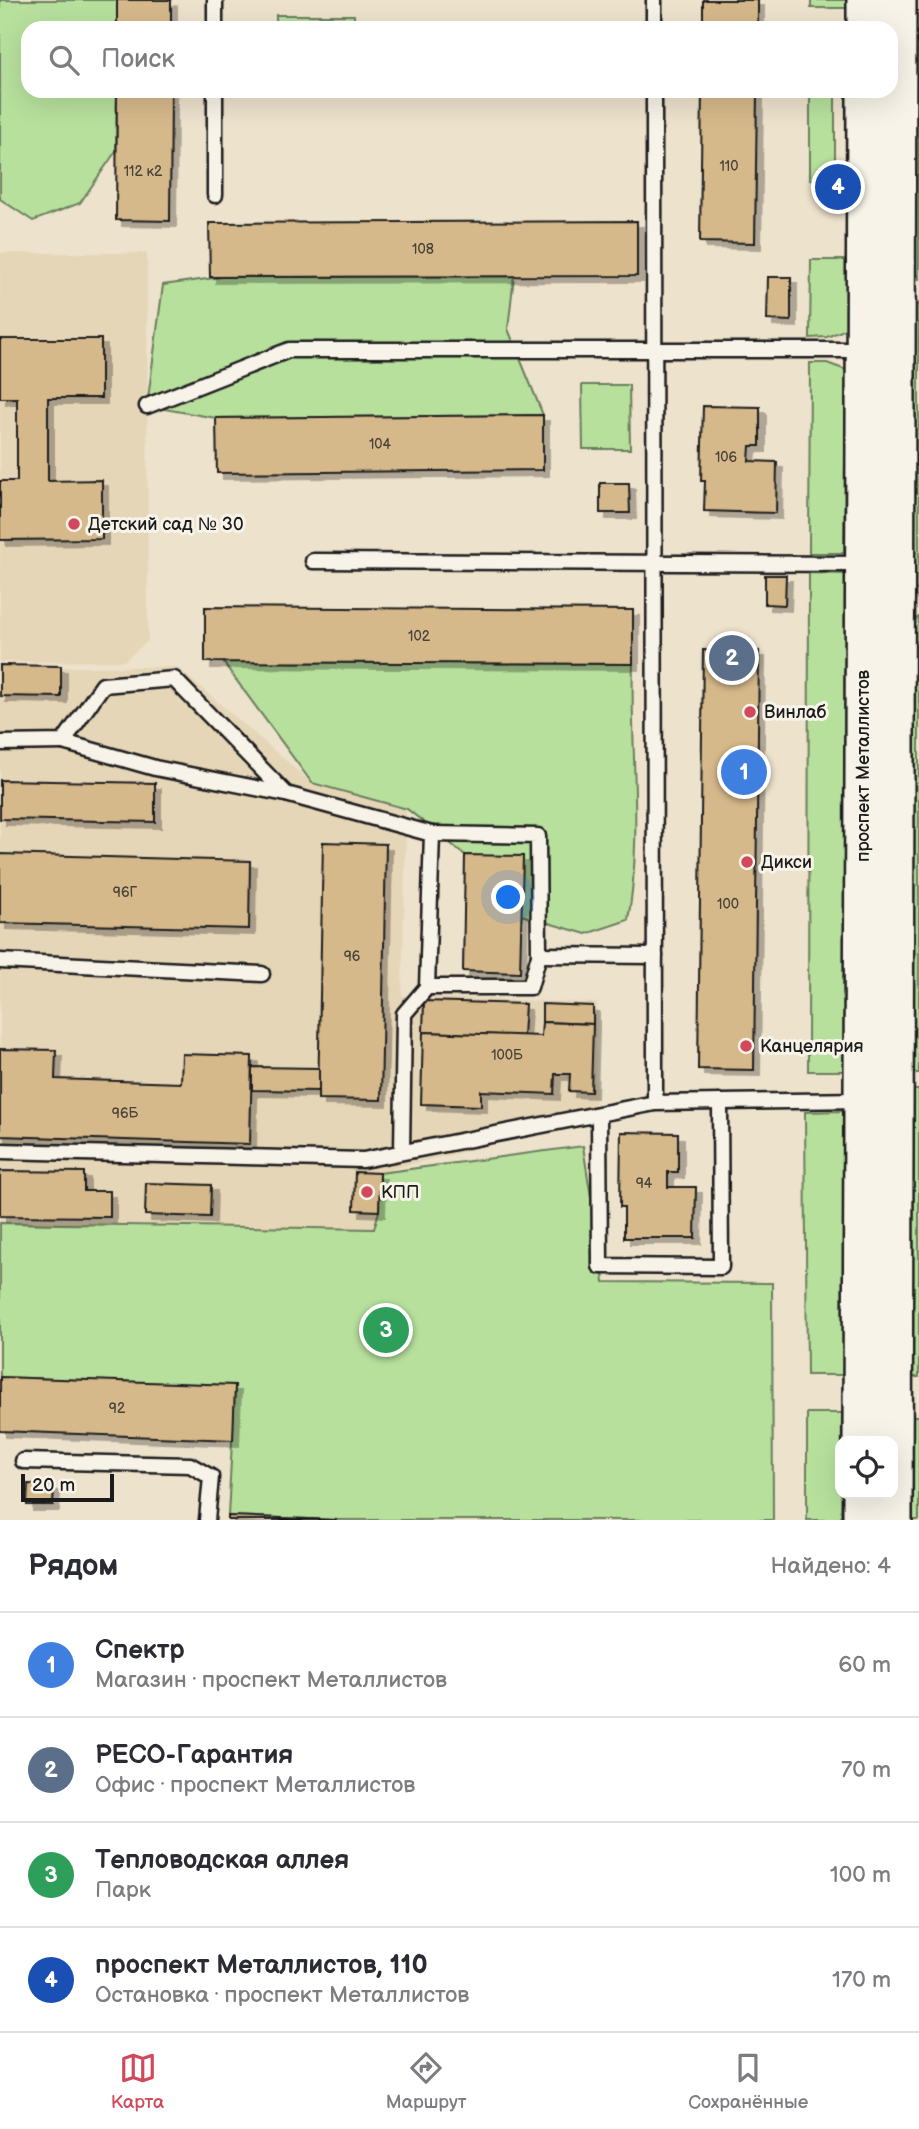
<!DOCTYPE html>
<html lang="ru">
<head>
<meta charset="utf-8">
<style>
	body { margin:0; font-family:"Balsamiq Sans",sans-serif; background:#f7f7f7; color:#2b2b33 }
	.controls { position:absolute; right:21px; bottom:21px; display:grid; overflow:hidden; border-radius:14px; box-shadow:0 7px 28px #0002 }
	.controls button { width:63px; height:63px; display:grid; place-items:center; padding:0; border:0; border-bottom:2px solid #e1e1e2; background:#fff; color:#2b2b33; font:35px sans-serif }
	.scale { position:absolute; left:21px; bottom:18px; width:93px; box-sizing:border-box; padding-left:7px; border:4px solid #1c1c1c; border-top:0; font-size:19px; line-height:24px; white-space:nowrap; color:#1c1c1c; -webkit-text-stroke:5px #f7f3e8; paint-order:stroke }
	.you { position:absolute; left:509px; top:898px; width:24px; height:24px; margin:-18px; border:5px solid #fff; border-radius:50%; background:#1a73e8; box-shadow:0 0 0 10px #1a73e833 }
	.badge { display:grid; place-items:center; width:46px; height:46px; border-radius:50%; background:#d1495b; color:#fff; font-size:23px; font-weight:700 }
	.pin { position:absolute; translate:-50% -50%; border:4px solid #fff; box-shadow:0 2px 7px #0006 }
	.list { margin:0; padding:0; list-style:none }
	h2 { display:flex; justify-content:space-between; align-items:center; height:91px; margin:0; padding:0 28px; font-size:30px }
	h2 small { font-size:23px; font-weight:400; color:#7c7c81 }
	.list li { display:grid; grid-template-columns:46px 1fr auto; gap:21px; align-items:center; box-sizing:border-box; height:105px; padding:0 28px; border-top:2px solid #e1e1e2 }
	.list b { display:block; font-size:26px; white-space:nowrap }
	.list p { margin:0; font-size:23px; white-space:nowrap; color:#7c7c81 }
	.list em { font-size:23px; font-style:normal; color:#7c7c81 }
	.icon { flex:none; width:38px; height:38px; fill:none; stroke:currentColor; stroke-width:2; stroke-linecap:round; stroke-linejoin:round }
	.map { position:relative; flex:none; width:919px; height:1520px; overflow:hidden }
	.search { position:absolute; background:#fff; box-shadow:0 7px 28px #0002; left:21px; right:21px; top:21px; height:77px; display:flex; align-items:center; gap:18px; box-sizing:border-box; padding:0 24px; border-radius:21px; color:#7c7c81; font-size:26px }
	.sheet { height:511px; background:#fff }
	nav { display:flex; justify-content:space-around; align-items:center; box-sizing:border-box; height:98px; border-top:2px solid #e1e1e2; background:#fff; font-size:19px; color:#7c7c81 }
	nav a { display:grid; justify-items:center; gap:4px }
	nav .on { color:#d1495b }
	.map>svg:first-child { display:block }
	.built { fill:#e6d6b8 }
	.green { fill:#b7e09d; stroke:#6a7e5c; stroke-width:2 }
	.building { fill:#d6b98b; stroke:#1c1c1c; stroke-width:2; filter:url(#shadow) }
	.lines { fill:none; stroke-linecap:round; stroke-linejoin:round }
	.service-casing { stroke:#1c1c1c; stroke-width:19 }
	.tertiary-casing { stroke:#1c1c1c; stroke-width:40 }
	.service { stroke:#f7f3e8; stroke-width:14 }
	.tertiary { stroke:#f7f3e8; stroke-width:35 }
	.poi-dot { fill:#d1495b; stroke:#f7f3e8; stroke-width:2.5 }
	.labels { text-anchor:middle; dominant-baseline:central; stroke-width:6; stroke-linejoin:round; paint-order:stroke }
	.number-label { font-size:14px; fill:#4a4338 }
	.poi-label { font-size:18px; fill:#1c1c1c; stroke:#f7f3e8; text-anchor:start }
	.street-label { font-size:18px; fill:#1c1c1c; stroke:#f7f3e8 }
</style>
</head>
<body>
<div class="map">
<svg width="919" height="1520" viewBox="0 0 919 1520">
	<defs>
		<filter id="shadow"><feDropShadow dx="6" dy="6" stdDeviation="0" flood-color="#0004"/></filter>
	</defs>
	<rect width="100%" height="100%" fill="#ede2cc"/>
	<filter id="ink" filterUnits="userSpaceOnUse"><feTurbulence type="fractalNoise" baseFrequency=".0143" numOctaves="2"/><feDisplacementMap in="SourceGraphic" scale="14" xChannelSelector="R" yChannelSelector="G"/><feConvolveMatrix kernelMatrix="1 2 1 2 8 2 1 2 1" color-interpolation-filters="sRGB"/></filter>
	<g filter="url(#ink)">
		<g class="built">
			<polygon points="0,253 147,253 148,641 124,661 0,662"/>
			<polygon points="0,667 177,667 312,783 407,787 402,996 597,1003 595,1120 392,1169 391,1238 0,1231"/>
		</g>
		<g class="green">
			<polygon points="0,0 117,0 117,28 28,28 28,91 117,91 116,151 80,203 33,221 0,199"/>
			<rect x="811" y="0" width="36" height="8"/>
			<rect x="276" y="15" width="78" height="13"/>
			<polygon points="914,41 919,41 919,279 913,278"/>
			<rect x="810" y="91" width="25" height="88"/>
			<polygon points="811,260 846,260 846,329 827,337 810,338"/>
			<polygon points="514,276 508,329 543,415 216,418 147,406 163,285 222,277"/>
			<polygon points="919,303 919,591 912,586 913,305"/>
			<polygon points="810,363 827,363 846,370 844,553 809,553"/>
			<polygon points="582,385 629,385 630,449 583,449"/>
			<polygon points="809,573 845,574 844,1071 808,1071"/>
			<polygon points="919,617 919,1073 909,1073 912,622"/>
			<path d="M223 662 633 664C630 750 643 835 628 920L586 934 521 915 465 855 407 809 312 783Z"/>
			<polygon points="910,1090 919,1090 919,1377 909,1377"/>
			<polygon points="843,1111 845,1375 807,1375 805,1112"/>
			<polygon points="583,1146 604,1282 772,1283 773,1520 337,1520 228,1516 235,1386 0,1377 0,1223 374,1229 379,1211 380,1173"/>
			<polygon points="807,1413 842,1413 841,1520 807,1520"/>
			<rect x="909" y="1416" width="10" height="104"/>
		</g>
		<g class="building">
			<rect x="117" y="0" width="54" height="28"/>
			<rect x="703" y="0" width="55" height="28"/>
			<polygon points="117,91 171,91 170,221 116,220"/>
			<polygon points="702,91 757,91 755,243 700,242"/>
			<polygon points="637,221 637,276 210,277 209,223"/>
			<polygon points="768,277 791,277 791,321 767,320"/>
			<polygon points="0,339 101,339 101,398 48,398 48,481 102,480 102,539 0,540 0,481 17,481 17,398 0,398"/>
			<polygon points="703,406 760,407 760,446 750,446 749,461 777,462 776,513 704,511 705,481 701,481"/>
			<polygon points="543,415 543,470 217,473 216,418"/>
			<polygon points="600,483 629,483 630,513 600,513"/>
			<polygon points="765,575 786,575 785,605 765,604"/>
			<polygon points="205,607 633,610 633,664 205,662"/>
			<polygon points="703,650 759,651 754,1070 698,1069"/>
			<polygon points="0,665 61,666 61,697 0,696"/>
			<polygon points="0,780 155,783 155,822 0,819"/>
			<polygon points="323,842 386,844 381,1100 318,1099"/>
			<polygon points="0,854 250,861 249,929 0,923"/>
			<polygon points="465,855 523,856 520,973 463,971"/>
			<polygon points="424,1001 525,1004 523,1036 423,1032"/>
			<polygon points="542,1004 593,1006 593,1024 542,1022"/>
			<polygon points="542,1022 593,1024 591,1092 569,1091 570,1074 555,1074 554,1094 481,1091 481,1106 421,1104 423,1032 541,1036"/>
			<polygon points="0,1049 56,1050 55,1079 181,1083 182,1054 252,1056 250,1144 0,1136"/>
			<polygon points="252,1067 319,1068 319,1091 252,1090"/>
			<polygon points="621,1132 678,1133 678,1172 668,1172 668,1187 696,1187 695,1238 624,1238 624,1207 620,1207"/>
			<polygon points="0,1171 84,1172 84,1191 110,1191 110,1217 0,1216"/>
			<polygon points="355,1172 380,1173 379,1211 354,1210"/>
			<polygon points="146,1183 211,1185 210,1217 145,1215"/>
			<polygon points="0,1377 235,1385 233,1440 0,1431"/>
			<polygon points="28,1484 54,1485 53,1505 27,1505"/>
			<polygon points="228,1516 337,1520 228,1520"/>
		</g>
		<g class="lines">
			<g class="service-casing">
				<g id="service">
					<polyline points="215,0 215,28"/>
					<polyline points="654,0 654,28"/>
					<polyline points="654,91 655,1103 863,1100"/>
					<polyline points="215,195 215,91"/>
					<polyline points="147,406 289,350 863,350"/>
					<polyline points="313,561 865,564"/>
					<polyline points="63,742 155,768 286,794"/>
					<polyline points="0,743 63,742 103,685 174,679 286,794 432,834 427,987 404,1014 402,1151"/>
					<polyline points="539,955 655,956"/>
					<polyline points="0,961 262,974"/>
					<polyline points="427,987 530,987 539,955 538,836 432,834"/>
					<polyline points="599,1115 600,1266 721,1267 720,1102"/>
					<polyline points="0,1151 363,1160 655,1103"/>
					<polyline points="23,1461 190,1465 211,1477 207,1520"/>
				</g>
			</g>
			<g class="tertiary-casing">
				<g id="tertiary">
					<polyline points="865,0 865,28"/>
					<polyline points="861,1441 865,91"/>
					<polyline points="861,1520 861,1494"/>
					<polyline points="894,1520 898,0"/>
				</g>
			</g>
			<use href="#service" class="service"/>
			<use href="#tertiary" class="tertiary"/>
		</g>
	</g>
	<g class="poi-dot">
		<circle cx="74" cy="524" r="7"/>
		<circle cx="750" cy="712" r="7"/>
		<circle cx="747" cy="862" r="7"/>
		<circle cx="746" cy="1046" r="7"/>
		<circle cx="367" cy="1192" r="7"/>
	</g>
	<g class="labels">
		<g class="number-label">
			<text x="729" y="166">110</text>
			<text x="143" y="171">112 к2</text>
			<text x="423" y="249">108</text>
			<text x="380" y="444">104</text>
			<text x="726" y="457">106</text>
			<text x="419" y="636">102</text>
			<text x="125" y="892">96Г</text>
			<text x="728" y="904">100</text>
			<text x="352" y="956">96</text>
			<text x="507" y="1055">100Б</text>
			<text x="125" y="1113">96Б</text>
			<text x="644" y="1183">94</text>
			<text x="117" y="1408">92</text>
		</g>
		<g class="poi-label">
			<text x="88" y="524">Детский сад № 30</text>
			<text x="764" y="712">Винлаб</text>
			<text x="761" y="862">Дикси</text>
			<text x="760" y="1046">Канцелярия</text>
			<text x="381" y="1192">КПП</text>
		</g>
		<g class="street-label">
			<text transform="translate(863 766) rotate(-90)">проспект Металлистов</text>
		</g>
	</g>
</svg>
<div class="controls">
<button><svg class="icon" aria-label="locate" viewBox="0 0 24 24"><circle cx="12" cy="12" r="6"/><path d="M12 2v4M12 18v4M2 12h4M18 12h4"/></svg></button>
</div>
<div class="scale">20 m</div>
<div class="you"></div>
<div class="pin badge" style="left:744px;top:772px;background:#3f7fe0">1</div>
<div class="pin badge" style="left:732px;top:658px;background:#5c6f8a">2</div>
<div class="pin badge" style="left:386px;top:1330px;background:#2e9e5b">3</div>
<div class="pin badge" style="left:838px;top:187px;background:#1a4fb4">4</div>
<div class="search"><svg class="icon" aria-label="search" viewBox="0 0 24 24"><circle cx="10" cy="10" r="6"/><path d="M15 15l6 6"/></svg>Поиск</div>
</div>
<section class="sheet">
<h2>Рядом<small>Найдено: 4</small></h2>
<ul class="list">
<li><span class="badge" style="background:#3f7fe0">1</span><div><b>Спектр</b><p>Магазин · проспект Металлистов</p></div><em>60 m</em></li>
<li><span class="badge" style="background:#5c6f8a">2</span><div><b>РЕСО-Гарантия</b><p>Офис · проспект Металлистов</p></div><em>70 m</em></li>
<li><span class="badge" style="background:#2e9e5b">3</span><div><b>Тепловодская аллея</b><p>Парк</p></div><em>100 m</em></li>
<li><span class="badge" style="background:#1a4fb4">4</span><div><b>проспект Металлистов, 110</b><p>Остановка · проспект Металлистов</p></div><em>170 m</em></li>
</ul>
</section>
<nav>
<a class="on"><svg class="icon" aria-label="map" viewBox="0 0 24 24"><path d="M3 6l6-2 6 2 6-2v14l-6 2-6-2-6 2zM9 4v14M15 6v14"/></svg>Карта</a>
<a><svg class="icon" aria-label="directions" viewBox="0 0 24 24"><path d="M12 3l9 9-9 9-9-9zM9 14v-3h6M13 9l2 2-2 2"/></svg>Маршрут</a>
<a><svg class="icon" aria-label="saved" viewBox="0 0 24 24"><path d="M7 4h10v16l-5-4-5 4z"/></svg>Сохранённые</a>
</nav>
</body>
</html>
